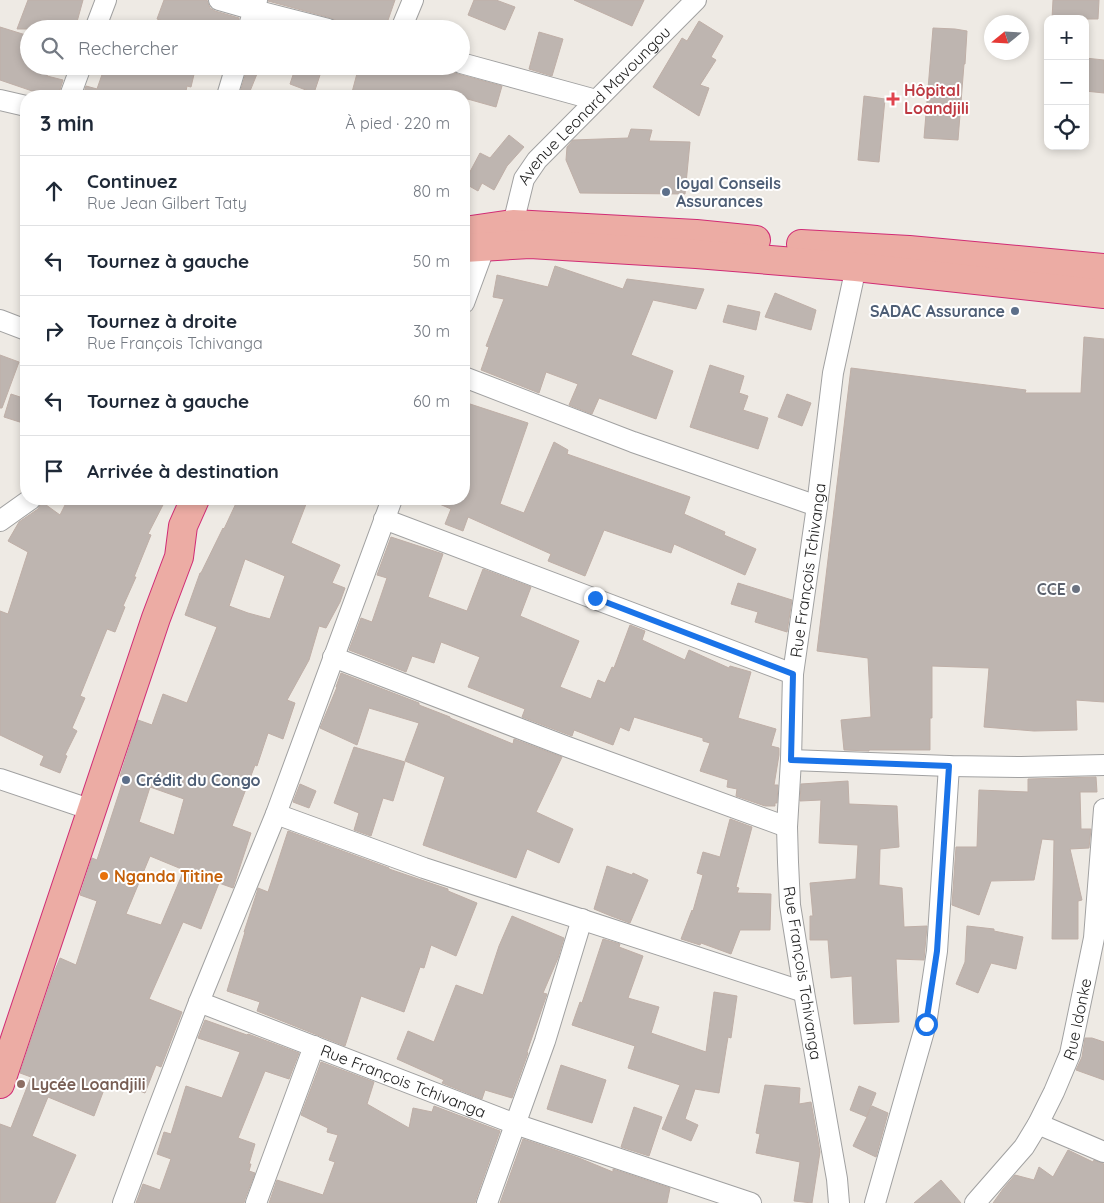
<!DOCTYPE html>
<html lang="fr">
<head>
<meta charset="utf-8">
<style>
	body { margin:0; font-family:Quicksand,sans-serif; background:#f2f2f3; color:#1f2937 }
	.controls { position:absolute; right:15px; top:15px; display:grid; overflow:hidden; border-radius:10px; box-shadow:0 2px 8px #0003 }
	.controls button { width:45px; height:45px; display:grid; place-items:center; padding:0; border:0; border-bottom:1px solid #e0e1e3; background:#fff; color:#1f2937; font:25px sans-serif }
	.compass { position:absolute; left:984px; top:15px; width:45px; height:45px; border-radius:50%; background:#fff; box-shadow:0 2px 8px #0003; rotate:252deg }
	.stop { position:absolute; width:15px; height:15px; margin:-11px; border:4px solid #1a73e8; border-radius:50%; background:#fff }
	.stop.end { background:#1a73e8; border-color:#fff; box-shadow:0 1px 5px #0008 }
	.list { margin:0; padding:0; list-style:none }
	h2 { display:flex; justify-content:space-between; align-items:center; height:65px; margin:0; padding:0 20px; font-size:21px }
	h2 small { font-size:16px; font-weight:400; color:#747a83 }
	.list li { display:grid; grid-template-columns:32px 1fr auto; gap:15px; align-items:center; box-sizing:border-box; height:70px; padding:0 20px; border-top:1px solid #e0e1e3 }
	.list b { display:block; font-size:19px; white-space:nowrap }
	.list p { margin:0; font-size:16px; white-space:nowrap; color:#747a83 }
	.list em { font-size:16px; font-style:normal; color:#747a83 }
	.icon { flex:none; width:28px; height:28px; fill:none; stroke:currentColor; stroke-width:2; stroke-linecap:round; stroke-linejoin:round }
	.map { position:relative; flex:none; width:1104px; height:1203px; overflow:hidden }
	.search { position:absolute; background:#fff; box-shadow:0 2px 8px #0003; left:20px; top:20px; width:450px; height:55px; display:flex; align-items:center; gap:12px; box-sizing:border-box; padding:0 18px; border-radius:28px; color:#747a83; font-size:19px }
	.panel { position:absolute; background:#fff; box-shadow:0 2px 8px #0003; left:20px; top:90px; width:450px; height:415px; border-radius:20px }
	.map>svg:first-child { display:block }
	.building { fill:#beb5b0; stroke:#bfafa7; fill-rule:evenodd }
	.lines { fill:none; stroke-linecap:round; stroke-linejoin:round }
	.minor-casing { stroke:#a1a1a1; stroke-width:22 }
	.trunk-casing { stroke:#d12c75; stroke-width:30 }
	.minor { stroke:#fff; stroke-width:20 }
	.trunk { stroke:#ecaca4; stroke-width:28 }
	.route { stroke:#1a73e8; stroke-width:6 }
	.health-dot { fill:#e0444e; stroke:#fff; stroke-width:2 }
	.service-dot { fill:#5c6f8a; stroke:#fff; stroke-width:2 }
	.worship-dot { fill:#6b7280; stroke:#fff; stroke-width:2 }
	.food-dot { fill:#e8710a; stroke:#fff; stroke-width:2 }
	.education-dot { fill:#8d6e63; stroke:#fff; stroke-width:2 }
	.labels { text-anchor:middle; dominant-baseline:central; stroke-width:4; stroke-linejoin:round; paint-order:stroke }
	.health-label { font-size:16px; font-weight:bold; fill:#be3a42; stroke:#fff; text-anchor:start }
	.street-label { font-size:16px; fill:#1d1d1d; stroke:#fff }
	.service-label { font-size:16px; font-weight:bold; fill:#4e5e75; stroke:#fff; text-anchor:start }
	.worship-label { font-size:16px; font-weight:bold; fill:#5b616d; stroke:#fff; text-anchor:end }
	.food-label { font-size:16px; font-weight:bold; fill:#c56008; stroke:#fff; text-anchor:start }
	.education-label { font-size:16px; font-weight:bold; fill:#785e54; stroke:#fff; text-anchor:start }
</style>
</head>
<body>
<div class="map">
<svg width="1104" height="1203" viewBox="0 0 1104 1203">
	<rect width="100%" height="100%" fill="#eeeae4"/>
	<g class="building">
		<polygon points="28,0 83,0 75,29 17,29"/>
		<polygon points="164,0 207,0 208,3 210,8 215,11 239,18 236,29 201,29 180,23 179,27 157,19"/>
		<polygon points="269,0 395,0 387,23 384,22 383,29 340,29 339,25 337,21 331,18 268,1"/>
		<polygon points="474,0 496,0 515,7 505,30 468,15"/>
		<polygon points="574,0 644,0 632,26"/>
		<polygon points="1053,0 1099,0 1098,19 1052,19"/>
		<polygon points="699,21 723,36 711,57 716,60 700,85 709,88 699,116 653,87 682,38 687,41"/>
		<polygon points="0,27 29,36 29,66 50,66 47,76 63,80 58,96 42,92 41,94 0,80"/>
		<polygon points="933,28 955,29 967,31 965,64 964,64 958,140 924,138"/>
		<polygon points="539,32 563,39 552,76 529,69"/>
		<polygon points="1085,58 1104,60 1104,93 1085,91 1086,78 1085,78"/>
		<polygon points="105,66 196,66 191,87 187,86 185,96 83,96 86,86 97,89"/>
		<polygon points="248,66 259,69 248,96 239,96"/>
		<polygon points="296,66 323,66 314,93 290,84"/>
		<polygon points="359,66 450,66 453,72 458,74 502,86 496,107 464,98 464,96 351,96"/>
		<polygon points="864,96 885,99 879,162 858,160"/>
		<polygon points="631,129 652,130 649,141 690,142 685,194 580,193 566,160 567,147 573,140 628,138"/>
		<polygon points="509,135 524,147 507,166 494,190 482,183 478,191 464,183 480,153 490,158"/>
		<polygon points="555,266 623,289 627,279 704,289 696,309 653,300 631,355 673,371 656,419 599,398 592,414 569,405 578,384 546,372 539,393 481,370 489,347 486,346 504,299 493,297 497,275 548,287"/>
		<polygon points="775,293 816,310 811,330 765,317"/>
		<polygon points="728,305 760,312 756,330 723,322"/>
		<polygon points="1084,337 1104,339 1104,702 1076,700 1077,730 1034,731 984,727 989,668 932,666 932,718 930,718 930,750 869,750 869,751 844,750 841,720 871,717 868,658 817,651 851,368 1026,390 1025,393 1081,393"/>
		<polygon points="0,355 19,362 2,408 0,408"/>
		<polygon points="710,365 744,376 739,393 748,396 743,410 768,418 758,449 690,427"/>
		<polygon points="11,394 26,399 26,424 4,417"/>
		<polygon points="787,394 811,403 802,426 778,417"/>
		<polygon points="464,402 528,423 500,504 524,513 554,442 568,450 567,454 690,497 684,514 725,532 724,535 756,549 745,575 674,544 671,553 604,530 585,576 548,561 551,554 468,517 463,531 445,524 451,509 428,499 464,499"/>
		<polygon points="68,499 166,499 148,534 151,535 134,577 136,577 123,606 125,607 115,632 107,629 80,696 85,698 72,728 77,731 65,755 67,756 60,773 40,765 44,756 0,735 0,611 8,614 28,552 8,541 19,522 38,509 42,502 60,515"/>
		<path d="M238 499H308L291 543 340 565 332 583 345 588 340 602 326 628 319 626 309 660 287 700 295 703 283 739 268 733 257 766 255 765 232 826 251 833 233 888 219 883 201 929 183 922 149 999 182 1012 161 1067 156 1065 145 1093 108 1079 94 1116 48 1097 32 1136 76 1155 55 1203H0V1124L11 1128 31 1077 20 1073 53 975 60 958 76 965 97 901 80 895 92 858 97 860 107 830 124 778 120 776 138 720 152 725 163 694 187 703 217 627 185 615 200 573H201L223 528 224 529ZM245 559 285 576 270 619 248 613 229 606ZM150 787 184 799 174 835 139 822ZM150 856 184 870 161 925 126 914Z"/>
		<polygon points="391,537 443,554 428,597 467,611 483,569 531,587 520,616 579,641 560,687 591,699 598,680 605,683 612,667 614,668 630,625 645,631 642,640 685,660 689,650 729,668 730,666 751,672 738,718 776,729 771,746 779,748 779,755 774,785 778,785 777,803 775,803 775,806 765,806 736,796 737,789 727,787 728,780 700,771 710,743 703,741 703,738 634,717 629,731 620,727 613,745 574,730 572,736 522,717 525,709 468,687 480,657 441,642 434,663 412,656 406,672 349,650 361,618 372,622 387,578 377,575"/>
		<polygon points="738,583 792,600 787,632 755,622 758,612 731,604"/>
		<polygon points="341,673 419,703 419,705 450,717 450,718 513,744 514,739 562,757 536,812 573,829 559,863 527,849 516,878 423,845 445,777 405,761 419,723 369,708 357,745 320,728 337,687 336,687"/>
		<polygon points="354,747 405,762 393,801 383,798 371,836 354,830 359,813 334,803"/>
		<polygon points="1096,777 1097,792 1080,792 1081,829 1091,829 1089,848 1070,849 1082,900 1078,901 1078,939 1052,939 1054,840 1042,839 1034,880 991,881 979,915 952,905 956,847 977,847 979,790 1028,792 1028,779"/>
		<polygon points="848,781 849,804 897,806 899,847 880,849 879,885 902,888 904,927 927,926 924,960 896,959 899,1022 854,1024 852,976 831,978 828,940 810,940 810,916 813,916 810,883 856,879 858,845 819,843 821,800 800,801 801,784"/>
		<polygon points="300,784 316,791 309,808 293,802"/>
		<polygon points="730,819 752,827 736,887 739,888 737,893 771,894 770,930 740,930 731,954 701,943 700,945 681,939 692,910 693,911 703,875 697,873 703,852 720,857"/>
		<polygon points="288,831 389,868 389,869 448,889 448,891 477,903 456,956 431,945 424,968 420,967 404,1012 361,996 345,1046 257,1011 260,1002 227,991 245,932 244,932 257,892 258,888 268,892"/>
		<polygon points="607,866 632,875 633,873 648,880 630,923 611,916 594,909"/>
		<polygon points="512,916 564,938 558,958 543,993 547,994 527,1052 528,1053 512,1098 485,1090 482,1099 442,1083 444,1080 397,1059 408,1031 434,1042 456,985 483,995 499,946"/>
		<polygon points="967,926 994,929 994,931 1023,937 1016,969 991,963 978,993 956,984 965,962"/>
		<polygon points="603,939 620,944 619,947 643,956 628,998 659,1007 651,1033 706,1052 714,992 737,996 731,1038 728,1037 719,1093 695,1089 685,1119 698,1125 691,1141 662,1129 680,1085 628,1068 635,1046 572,1025 580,1002 582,1003"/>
		<polygon points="205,1020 247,1035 248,1034 299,1053 289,1079 265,1071 238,1138 255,1144 249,1164 251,1164 249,1171 255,1173 245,1199 244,1203 136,1203 143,1184 160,1190 171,1159 157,1154 164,1132 171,1134 186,1086 222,1098 240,1052 198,1038"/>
		<polygon points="1085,1038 1092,1038 1104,1042 1104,1080 1076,1070 1082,1057"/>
		<polygon points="321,1062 374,1082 367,1104 409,1128 413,1108 432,1112 434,1106 500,1131 476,1199 475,1203 269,1203 277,1180 323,1195 335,1162 329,1160 338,1135 327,1132 328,1128 301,1115"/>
		<polygon points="561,1065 606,1080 592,1123 547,1109"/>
		<polygon points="765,1085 800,1088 799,1104 811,1102 820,1152 812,1203 794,1201 800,1162 756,1153 760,1134 756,1133"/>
		<polygon points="859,1086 876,1093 867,1116 872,1106 888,1113 876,1157 853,1146 867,1117 850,1110"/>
		<polygon points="634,1107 662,1117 649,1156 621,1147"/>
		<polygon points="523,1139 579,1158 613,1172 613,1169 670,1188 667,1203 500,1203"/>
		<polygon points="1068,1150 1093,1162 1094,1160 1104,1164 1104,1203 993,1203 1003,1189 1015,1175 1034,1180 1039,1167 1053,1177"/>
		<polygon points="941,1180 961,1203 914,1203"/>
	</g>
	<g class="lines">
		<g class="minor-casing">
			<g id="minor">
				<polyline points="219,0 254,10 328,29"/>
				<polyline points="95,29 106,0"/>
				<polyline points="248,29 257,0"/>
				<polyline points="401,29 413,0"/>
				<polyline points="461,63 596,100"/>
				<polyline points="70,96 81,66"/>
				<polyline points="227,96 236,66"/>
				<polyline points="0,100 26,106"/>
				<path id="s1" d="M513 224 524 179 537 160 696 0"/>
				<polyline points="464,303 485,246"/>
				<polyline points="0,320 26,330"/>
				<polyline points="464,377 633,442 817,506"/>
				<polyline points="384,519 793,674"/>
				<polyline points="0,521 31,499"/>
				<polyline points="333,657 565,746 787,827"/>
				<polyline points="791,760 949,766 1021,767 1104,765"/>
				<polyline points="0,779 92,810"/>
				<polyline points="276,814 424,868 804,992"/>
				<path id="s2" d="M199 1002 515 1124 751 1203"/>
				<polyline points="1038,1124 1104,1152"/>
				<polyline points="123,1203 153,1122 199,1002 276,814 392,499"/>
				<polyline points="256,1203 314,1046"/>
				<polyline points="487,1203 545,1041 582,919"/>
				<path id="s3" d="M839 1203 837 1179 804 992 790 905 788 862 787 827 791 760 793 674 817 506 833 373 856 267"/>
				<polyline points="875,1203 926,1024 937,951 949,766"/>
				<path id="s4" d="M975 1203 1024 1147 1038 1124 1054 1092 1070 1054 1094 938 1104 809"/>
			</g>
		</g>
		<g class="trunk-casing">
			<g id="trunk">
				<polyline points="464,231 513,224 696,234 756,240"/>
				<polyline points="801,244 909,250 1104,268"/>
				<polyline points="464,248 530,244 696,254 856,267 1104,294"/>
				<polyline points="0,1084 156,618 179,557 183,526 195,499"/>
			</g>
		</g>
		<use href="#minor" class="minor"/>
		<use href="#trunk" class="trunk"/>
	</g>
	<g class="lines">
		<polyline class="route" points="595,598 793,674 791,760 949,766 937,951 926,1024"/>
	</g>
	<path class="health-dot" d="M890.5 91.5h5v5h5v5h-5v5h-5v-5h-5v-5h5z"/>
	<g class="service-dot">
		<circle cx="666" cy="192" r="5"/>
		<circle cx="1015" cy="311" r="5"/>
		<circle cx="126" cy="780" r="5"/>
	</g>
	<circle class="worship-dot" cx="1076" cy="589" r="5"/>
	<circle class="food-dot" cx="104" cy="876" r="5"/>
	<circle class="education-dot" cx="21" cy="1084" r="5"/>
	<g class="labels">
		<g class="health-label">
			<text x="904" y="90">Hôpital<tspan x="904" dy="18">Loandjili</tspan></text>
		</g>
		<g class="street-label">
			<text stroke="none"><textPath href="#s1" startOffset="148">Avenue Leonard Mavoungou</textPath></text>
			<text stroke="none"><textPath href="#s3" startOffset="638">Rue François Tchivanga</textPath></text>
			<text transform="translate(803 973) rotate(81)">Rue François Tchivanga</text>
			<text stroke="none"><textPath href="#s4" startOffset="214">Rue Idonke</textPath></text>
			<text stroke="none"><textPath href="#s2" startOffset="219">Rue François Tchivanga</textPath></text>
		</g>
		<g class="service-label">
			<text x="676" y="183">loyal Conseils<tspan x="676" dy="18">Assurances</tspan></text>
			<text x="1005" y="311" text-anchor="end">SADAC Assurance</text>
			<text x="136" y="780">Crédit du Congo</text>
		</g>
		<g class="worship-label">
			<text x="1066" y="589">CCE</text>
		</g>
		<g class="food-label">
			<text x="114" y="876">Nganda Titine</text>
		</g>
		<g class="education-label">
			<text x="31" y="1084">Lycée Loandjili</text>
		</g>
	</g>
</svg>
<div class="controls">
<button>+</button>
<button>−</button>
<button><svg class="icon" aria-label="locate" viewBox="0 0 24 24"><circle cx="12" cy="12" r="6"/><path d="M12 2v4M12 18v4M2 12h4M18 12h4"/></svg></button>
</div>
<svg class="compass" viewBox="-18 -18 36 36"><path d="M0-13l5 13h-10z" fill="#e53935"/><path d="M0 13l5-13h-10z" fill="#747a83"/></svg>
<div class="stop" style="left:926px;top:1024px"></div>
<div class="stop end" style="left:595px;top:598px"></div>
<div class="search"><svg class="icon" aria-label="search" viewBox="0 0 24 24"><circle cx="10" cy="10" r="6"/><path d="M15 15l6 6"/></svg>Rechercher</div>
<section class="panel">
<h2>3 min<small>À pied · 220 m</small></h2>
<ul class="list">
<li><svg class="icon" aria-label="ahead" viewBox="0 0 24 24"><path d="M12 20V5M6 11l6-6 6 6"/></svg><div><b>Continuez</b><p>Rue Jean Gilbert Taty</p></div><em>80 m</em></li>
<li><svg class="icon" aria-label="left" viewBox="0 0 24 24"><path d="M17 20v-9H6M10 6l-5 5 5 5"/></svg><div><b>Tournez à gauche</b></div><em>50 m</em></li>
<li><svg class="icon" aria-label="right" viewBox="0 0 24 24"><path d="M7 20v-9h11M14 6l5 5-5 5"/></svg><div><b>Tournez à droite</b><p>Rue François Tchivanga</p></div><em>30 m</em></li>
<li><svg class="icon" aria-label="left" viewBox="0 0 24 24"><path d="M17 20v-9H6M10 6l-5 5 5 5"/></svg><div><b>Tournez à gauche</b></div><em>60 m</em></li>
<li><svg class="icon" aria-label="arrive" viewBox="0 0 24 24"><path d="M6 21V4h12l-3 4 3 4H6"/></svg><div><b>Arrivée à destination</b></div></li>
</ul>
</section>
</div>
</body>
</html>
